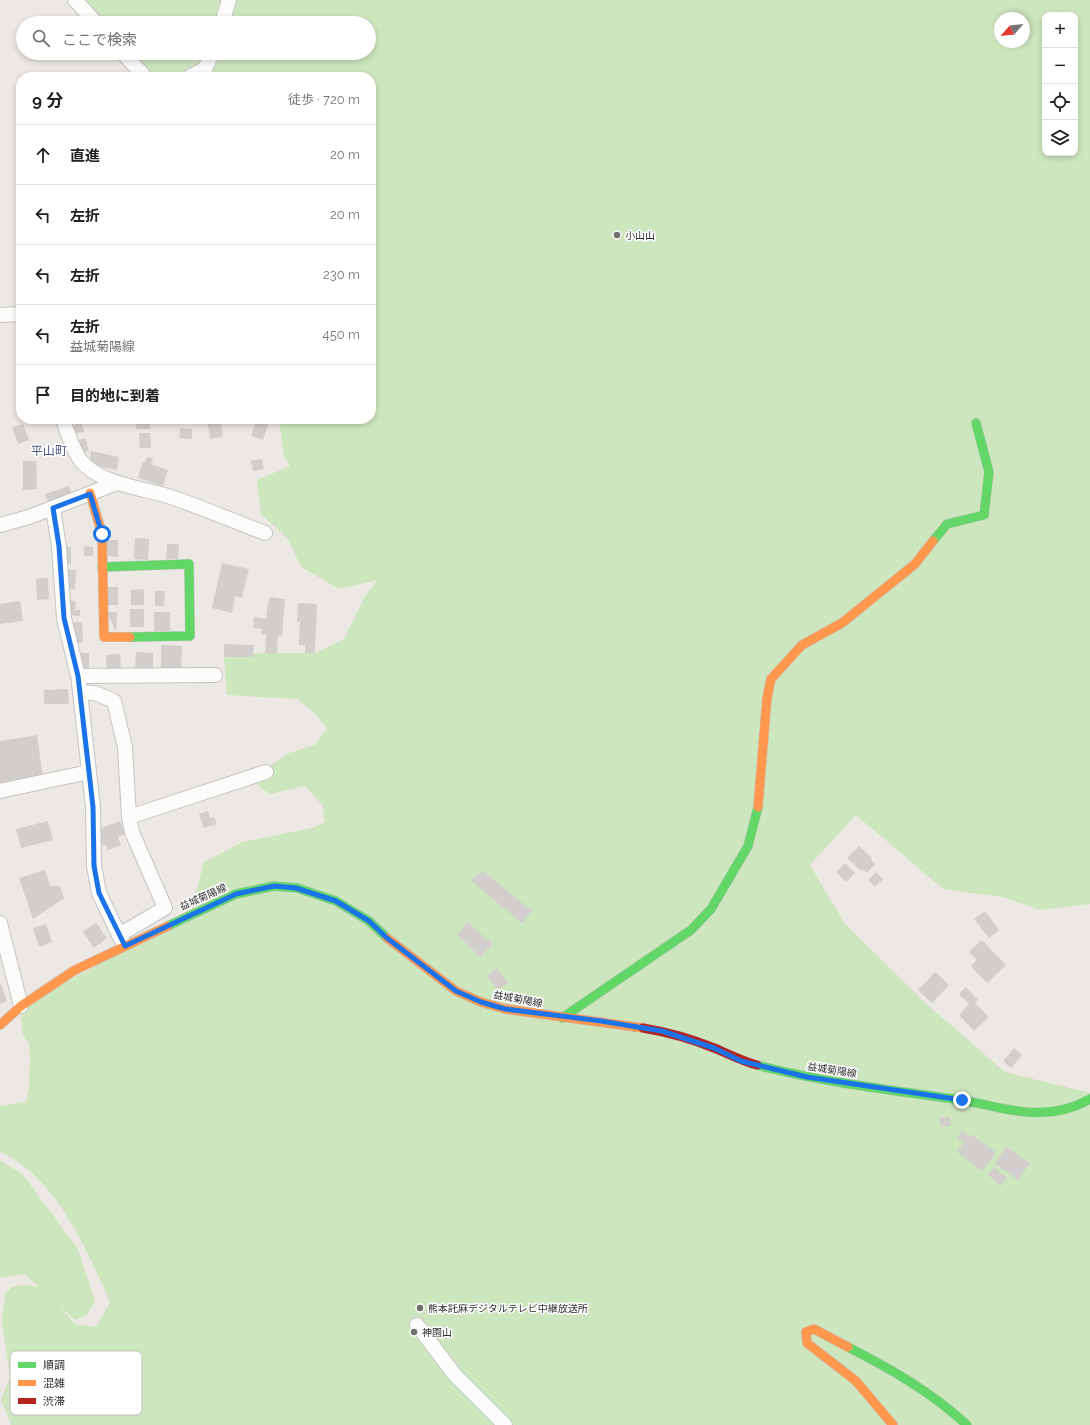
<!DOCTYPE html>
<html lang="ja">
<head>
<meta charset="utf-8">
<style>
	body { margin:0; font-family:Raleway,"Noto Sans JP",sans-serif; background:#f2f2f2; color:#202124 }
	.controls { position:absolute; right:12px; top:12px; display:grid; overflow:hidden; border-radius:8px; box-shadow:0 2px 6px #0003 }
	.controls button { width:36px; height:36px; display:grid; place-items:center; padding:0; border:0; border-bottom:1px solid #e0e0e0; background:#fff; color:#202124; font:20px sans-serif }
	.compass { position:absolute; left:994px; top:12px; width:36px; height:36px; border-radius:50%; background:#fff; box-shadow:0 2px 6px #0003; rotate:242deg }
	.stop { position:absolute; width:12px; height:12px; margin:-9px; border:3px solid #1a73e8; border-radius:50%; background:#fff }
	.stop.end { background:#1a73e8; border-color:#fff; box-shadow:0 1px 4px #0008 }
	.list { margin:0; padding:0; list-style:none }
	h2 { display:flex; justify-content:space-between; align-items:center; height:52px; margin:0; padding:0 16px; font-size:17px }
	h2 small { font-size:13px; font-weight:400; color:#757577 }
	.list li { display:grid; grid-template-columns:26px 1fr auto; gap:12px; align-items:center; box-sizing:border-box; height:60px; padding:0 16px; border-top:1px solid #e0e0e0 }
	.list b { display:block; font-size:15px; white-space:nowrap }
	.list p { margin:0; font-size:13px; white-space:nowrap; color:#757577 }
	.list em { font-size:13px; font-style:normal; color:#757577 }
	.icon { flex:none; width:22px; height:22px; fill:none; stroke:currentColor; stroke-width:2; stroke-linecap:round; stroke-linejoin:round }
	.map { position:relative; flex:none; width:1090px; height:1425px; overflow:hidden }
	.search { position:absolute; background:#fff; box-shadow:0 2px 6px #0003; left:16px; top:16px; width:360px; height:44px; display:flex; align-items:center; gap:10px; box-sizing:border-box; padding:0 14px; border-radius:22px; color:#757577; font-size:15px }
	.panel { position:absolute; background:#fff; box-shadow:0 2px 6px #0003; left:16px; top:72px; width:360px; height:352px; border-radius:16px }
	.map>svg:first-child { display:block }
	.green { fill:#cee6be; fill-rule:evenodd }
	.building { fill:#d1cecb }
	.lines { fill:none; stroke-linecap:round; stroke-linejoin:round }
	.street-casing { stroke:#c5c4c5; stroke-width:16 }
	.fast-casing { stroke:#c5c4c5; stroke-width:10 }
	.slow-casing { stroke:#c5c4c5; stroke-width:10 }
	.jam-casing { stroke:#c5c4c5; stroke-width:10 }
	.street { stroke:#fcfcfb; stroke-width:14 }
	.fast { stroke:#63d668; stroke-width:9 }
	.slow { stroke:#ff974d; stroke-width:9 }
	.jam { stroke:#b3261e; stroke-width:9 }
	.route { stroke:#1a73e8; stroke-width:5 }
	.poi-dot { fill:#706f6e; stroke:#fff; stroke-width:1.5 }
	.labels { text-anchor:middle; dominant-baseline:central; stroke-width:3; stroke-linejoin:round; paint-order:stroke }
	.poi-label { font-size:10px; fill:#2e2e2e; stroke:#fff; text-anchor:start }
	.street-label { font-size:10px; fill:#2e2e2e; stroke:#fff }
	.quarter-label { font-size:12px; fill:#4d5680; stroke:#fff }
	.key { fill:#fff; stroke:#c0c0c0; stroke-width:1 }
	.key-label { font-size:11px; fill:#2e2e2e }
</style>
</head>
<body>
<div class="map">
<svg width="1090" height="1425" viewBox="0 0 1090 1425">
	<rect width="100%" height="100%" fill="#ece8e4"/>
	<g class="green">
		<polygon points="85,0 224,0 217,23 105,23"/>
		<path d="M236 0H1090V904L1040 910 1002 897 943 889 856 815 810 865 845 924 930 1007 1005 1072 1090 1093V1425H11L1 1400 10 1377 2 1321 5 1294 12 1287 24 1285 39 1287 25 1274 0 1278V1160L23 1175 78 1249 95 1301 86 1316 75 1320 58 1305 75 1324 96 1327 110 1302C86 1249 57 1177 0 1152V1106L26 1102 29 1087 30 1057 29 1044 22 1033 21 1006 190 915 204 862 243 842 312 828 325 822 322 805 305 786 270 794 250 779 289 753 315 745 327 729 315 713 297 699 227 695 224 657 265 653H315L344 639 364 598 377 580 339 589 301 567 288 539 261 514 257 480 290 466 284 455 279 419H371V77H207L212 73 222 53H369V23H230ZM1045 15H1075V153H1045ZM1000 18H1024V42H1000Z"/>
		<path d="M129 53H207C199 73 171 82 152 73 143 69 136 60 129 53Z"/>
	</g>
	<g class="building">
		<polygon points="257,419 270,419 263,440 251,436"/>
		<rect x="136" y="420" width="14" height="9"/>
		<polygon points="221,422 223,437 210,439 208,424"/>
		<polygon points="82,423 84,432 73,434 71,426"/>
		<polygon points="23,424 29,440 18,444 12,427"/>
		<polygon points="180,428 192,429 192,439 179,438"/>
		<polygon points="139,433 150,433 151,448 140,448"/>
		<polygon points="85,438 89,451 83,453 79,440"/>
		<polygon points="91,451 119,457 117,470 89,464"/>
		<polygon points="147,457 153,459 151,464 168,470 163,486 138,478 143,461 145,462"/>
		<polygon points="262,459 264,469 253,471 251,461"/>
		<polygon points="23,461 36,461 37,489 23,490"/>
		<polygon points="69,486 73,498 49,505 45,494"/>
		<polygon points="135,538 149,539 148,560 134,559"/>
		<polygon points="106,540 118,540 118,557 106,556"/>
		<polygon points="167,544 179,544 178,559 166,559"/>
		<polygon points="84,546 93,547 93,556 84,556"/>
		<rect x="62" y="547" width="9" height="17"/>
		<polygon points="222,563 249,569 242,598 235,596 232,613 212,608"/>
		<polygon points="65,570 76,570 75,589 64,589"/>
		<polygon points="48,578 49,599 37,600 36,579"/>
		<polygon points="107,587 118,587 118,605 106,605"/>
		<polygon points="144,589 144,605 131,605 131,590"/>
		<polygon points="155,591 165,591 164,606 155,606"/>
		<polygon points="269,597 285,599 282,636 278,635 277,654 265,653 266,634 261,634 262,629 253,628 254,617 266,619"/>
		<polygon points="65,600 76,601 75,610 80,610 80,616 64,615"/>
		<polygon points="20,601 23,621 0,624 0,604"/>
		<polygon points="298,603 317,604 315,653 305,653 305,645 299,645 300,622 297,622"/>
		<rect x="130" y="609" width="14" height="18"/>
		<polygon points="107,612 117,612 116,632"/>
		<rect x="154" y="612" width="16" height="19"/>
		<polygon points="72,622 82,622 83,643 73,643"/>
		<polygon points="224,644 254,645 253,657 224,657"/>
		<polygon points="161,645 182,646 181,672 161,671"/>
		<polygon points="136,652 153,653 153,674 135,674"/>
		<rect x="79" y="653" width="10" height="18"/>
		<polygon points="120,654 121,673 107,674 106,655"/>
		<polygon points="68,689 69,704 44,704 44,690"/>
		<polygon points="37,735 43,778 0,784 0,741"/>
		<polygon points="208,811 210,818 214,817 217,824 204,828 199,814"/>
		<polygon points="48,821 53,840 21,848 16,829"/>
		<polygon points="120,821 125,834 118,837 121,845 108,850 106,845 103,846 96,830"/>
		<polygon points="859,846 872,858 871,860 875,864 867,873 862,869 861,871 847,858"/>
		<polygon points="845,863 855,873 846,882 836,872"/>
		<polygon points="45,870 50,886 60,886 64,898 33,919 19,878"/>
		<polygon points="483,871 532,911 522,923 470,880"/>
		<polygon points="876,872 883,879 875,887 868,880"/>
		<polygon points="985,911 999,930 989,938 974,919"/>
		<polygon points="468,922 492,944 480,957 457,934"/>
		<polygon points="96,923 107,938 94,948 83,932"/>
		<polygon points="46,924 52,942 39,947 33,928"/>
		<polygon points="982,940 1006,965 987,983 971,966 977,960 969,952"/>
		<polygon points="497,968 508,983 498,990 487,976"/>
		<polygon points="935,972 949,985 932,1003 918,990"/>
		<polygon points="1,984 7,1001 0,1004 0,985"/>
		<polygon points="966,987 978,1000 975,1003 989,1017 974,1031 959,1015 969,1004 959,994"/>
		<polygon points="1014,1048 1022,1055 1011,1068 1003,1061"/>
		<polygon points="950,1117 951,1126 940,1127 940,1118"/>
		<polygon points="962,1131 969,1136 970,1134 996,1152 982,1171 957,1152 964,1142 957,1138"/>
		<polygon points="1006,1147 1030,1163 1018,1180 995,1164"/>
		<polygon points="994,1167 1007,1178 1001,1186 988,1175"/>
		<polygon points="421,1303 425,1309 419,1313 415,1308"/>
	</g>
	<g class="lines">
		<g class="street-casing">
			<g id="street">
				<polyline points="75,0 96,23"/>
				<polyline points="222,23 229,0"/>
				<polyline points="123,53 145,77"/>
				<polyline points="189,77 205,69 212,53"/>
				<polyline points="0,315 21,314"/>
				<path d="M63 419C66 430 74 452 81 461 100 484 142 488 168 496 201 507 233 521 265 533"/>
				<polyline points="53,508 59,547 64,618 78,676 215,675"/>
				<polyline points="0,525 29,517 117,483"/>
				<polyline points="79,683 93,807 94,866 99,893 123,943"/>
				<polyline points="80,692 95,693 114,701 125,747 129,817 132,832 165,908 119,935"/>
				<polyline points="0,791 89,772"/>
				<polyline points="129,817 266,772"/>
				<polyline points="0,923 21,1006"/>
				<polyline points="417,1325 455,1375 505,1425"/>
			</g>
		</g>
		<g class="fast-casing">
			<g id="fast">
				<polyline points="933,541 947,524 984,515 989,472 976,423"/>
				<polyline points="102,567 189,564 190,636 130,637"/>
				<polyline points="168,926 236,894 274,886 297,888 336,901 369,921 387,938"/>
				<polyline points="562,1018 691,930 711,909 748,846 758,807"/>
				<path d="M757 1065C822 1082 889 1090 954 1099 978 1102 1002 1110 1026 1112 1048 1114 1071 1110 1090 1099"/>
				<path d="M848 1347C891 1369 931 1392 967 1425"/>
			</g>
		</g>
		<g class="slow-casing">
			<g id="slow">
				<polyline points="90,493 102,534 104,637 130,637"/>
				<polyline points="758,807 767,698 771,679 802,645 842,623 915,564 933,541"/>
				<polyline points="387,938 456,991 481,1002 505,1009 643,1028"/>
				<polyline points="0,1025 21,1006 75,970 168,926"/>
				<polyline points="848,1347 814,1329 806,1332 807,1343 856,1381 893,1425"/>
			</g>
		</g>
		<g class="jam-casing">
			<path id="jam" d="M643 1028C667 1032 692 1039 714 1048 729 1054 742 1061 757 1065"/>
		</g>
		<use href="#street" class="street"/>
		<use href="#fast" class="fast"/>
		<use href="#slow" class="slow"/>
		<use href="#jam" class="jam"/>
	</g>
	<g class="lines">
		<polyline class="route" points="102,534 90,494 53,508 59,546 64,618 78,676 93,807 94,866 99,893 125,946 236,894 274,886 296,888 336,901 369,921 387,938 456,991 481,1002 505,1009 601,1021 662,1031 714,1048 741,1061 807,1077 962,1100"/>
	</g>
	<g class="poi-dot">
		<circle cx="617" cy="235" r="4"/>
		<circle cx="420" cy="1308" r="4"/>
		<circle cx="414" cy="1332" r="4"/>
	</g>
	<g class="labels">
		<g class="poi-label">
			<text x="625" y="235">小山山</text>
			<text x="428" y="1308">熊本託麻デジタルテレビ中継放送所</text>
			<text x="422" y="1332">神園山</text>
		</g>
		<g class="street-label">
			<text transform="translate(203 897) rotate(-24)">益城菊陽線</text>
			<text transform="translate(518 999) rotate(11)">益城菊陽線</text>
			<text transform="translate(832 1070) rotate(9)">益城菊陽線</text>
		</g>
		<g class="quarter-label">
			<text x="49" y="451">平山町</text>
		</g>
	</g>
	<rect x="10" y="1351" width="132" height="64" rx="6" class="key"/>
	<rect x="18" y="1362" width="18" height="6" fill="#63d668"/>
	<rect x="18" y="1380" width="18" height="6" fill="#ff974d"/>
	<rect x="18" y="1398" width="18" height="6" fill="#b3261e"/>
	<g class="key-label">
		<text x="43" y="1369">順調</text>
		<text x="43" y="1387">混雑</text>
		<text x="43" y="1405">渋滞</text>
	</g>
</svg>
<div class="controls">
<button>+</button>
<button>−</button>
<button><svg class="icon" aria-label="locate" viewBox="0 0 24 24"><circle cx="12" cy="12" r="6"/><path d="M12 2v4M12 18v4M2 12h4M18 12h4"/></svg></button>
<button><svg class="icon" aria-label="layers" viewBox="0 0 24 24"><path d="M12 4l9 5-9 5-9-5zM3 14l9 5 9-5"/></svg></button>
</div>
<svg class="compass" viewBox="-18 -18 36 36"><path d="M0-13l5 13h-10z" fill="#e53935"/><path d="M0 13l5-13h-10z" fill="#757577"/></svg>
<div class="stop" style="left:102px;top:534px"></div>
<div class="stop end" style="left:962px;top:1100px"></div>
<div class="search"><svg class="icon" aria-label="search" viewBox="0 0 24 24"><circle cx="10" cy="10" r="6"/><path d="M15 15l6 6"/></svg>ここで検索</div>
<section class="panel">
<h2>9 分<small>徒歩 · 720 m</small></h2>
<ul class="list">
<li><svg class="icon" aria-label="ahead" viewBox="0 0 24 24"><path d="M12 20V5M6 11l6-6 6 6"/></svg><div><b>直進</b></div><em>20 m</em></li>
<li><svg class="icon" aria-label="left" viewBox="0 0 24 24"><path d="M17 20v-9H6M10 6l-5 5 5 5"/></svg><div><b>左折</b></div><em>20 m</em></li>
<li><svg class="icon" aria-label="left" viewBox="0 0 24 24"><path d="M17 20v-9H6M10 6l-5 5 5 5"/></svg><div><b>左折</b></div><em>230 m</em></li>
<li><svg class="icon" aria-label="left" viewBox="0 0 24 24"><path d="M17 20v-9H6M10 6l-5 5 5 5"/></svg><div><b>左折</b><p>益城菊陽線</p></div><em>450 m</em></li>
<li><svg class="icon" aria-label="arrive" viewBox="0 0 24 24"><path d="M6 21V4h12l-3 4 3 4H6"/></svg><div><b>目的地に到着</b></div></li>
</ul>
</section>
</div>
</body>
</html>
